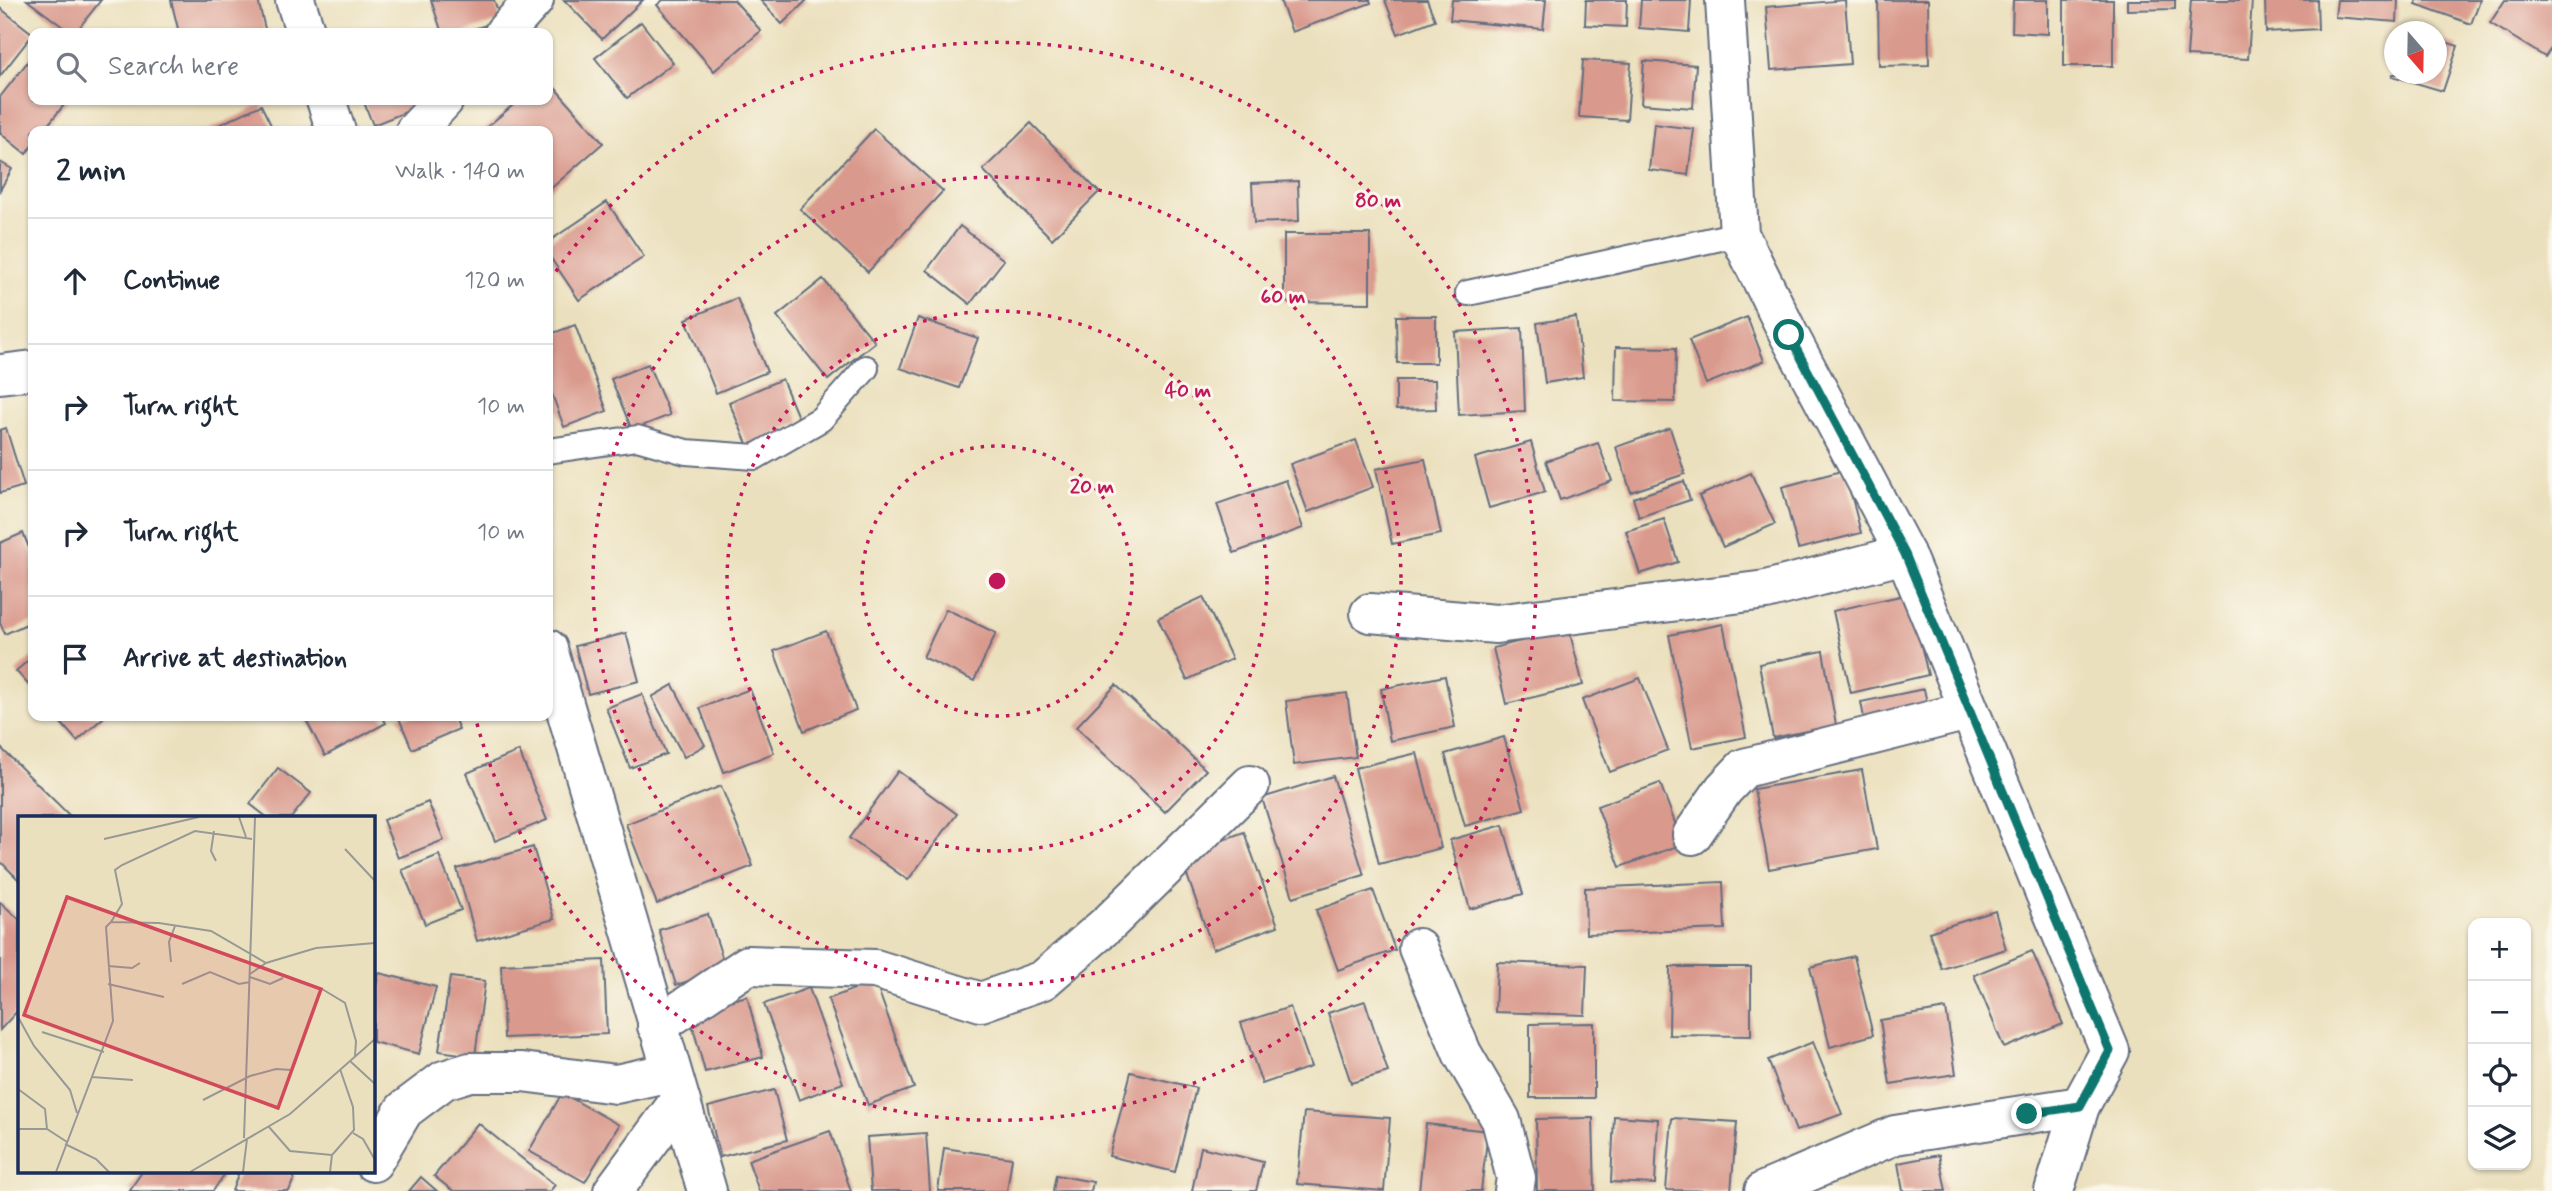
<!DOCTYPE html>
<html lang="en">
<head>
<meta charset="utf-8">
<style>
	body { margin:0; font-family:Mynerve,sans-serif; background:#f2f2f3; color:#1f2937 }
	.controls { position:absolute; right:21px; bottom:21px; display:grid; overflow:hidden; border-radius:14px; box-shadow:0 2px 5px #0004 }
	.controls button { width:63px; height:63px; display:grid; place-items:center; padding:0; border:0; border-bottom:2px solid #e0e1e3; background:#fff; color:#1f2937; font:35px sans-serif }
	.compass { position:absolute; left:2384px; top:21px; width:63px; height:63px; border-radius:50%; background:#fff; box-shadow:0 2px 5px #0004; rotate:160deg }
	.stop { position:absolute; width:21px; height:21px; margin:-16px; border:5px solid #0f766e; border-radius:50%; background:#fff }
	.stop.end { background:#0f766e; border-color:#fff; box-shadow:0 2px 7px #0008 }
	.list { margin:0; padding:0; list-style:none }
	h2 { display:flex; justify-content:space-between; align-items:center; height:91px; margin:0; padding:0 28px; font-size:30px }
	h2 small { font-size:23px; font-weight:400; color:#747a83 }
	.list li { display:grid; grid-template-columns:46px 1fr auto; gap:21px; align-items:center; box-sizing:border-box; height:126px; padding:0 28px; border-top:2px solid #e0e1e3 }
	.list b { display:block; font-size:26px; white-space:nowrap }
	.list em { font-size:23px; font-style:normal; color:#747a83 }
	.icon { flex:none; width:38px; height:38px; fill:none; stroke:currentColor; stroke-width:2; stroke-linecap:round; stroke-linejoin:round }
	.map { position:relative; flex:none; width:2552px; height:1191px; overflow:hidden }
	.search { position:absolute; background:#fff; box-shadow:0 2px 5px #0004; left:28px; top:28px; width:525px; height:77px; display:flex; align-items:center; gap:18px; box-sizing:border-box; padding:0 24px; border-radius:14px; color:#747a83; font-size:26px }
	.panel { position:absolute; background:#fff; box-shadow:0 2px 5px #0004; left:28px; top:126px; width:525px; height:595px; border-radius:14px }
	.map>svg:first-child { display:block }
	.building { fill:#d9998c }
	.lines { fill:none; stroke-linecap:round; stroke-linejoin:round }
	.service-casing { stroke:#646d7f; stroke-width:28 }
	.minor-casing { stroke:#646d7f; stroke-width:42 }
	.tertiary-casing { stroke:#646d7f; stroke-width:42 }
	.service { stroke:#fff; stroke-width:24 }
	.minor { stroke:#fff; stroke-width:38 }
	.tertiary { stroke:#fff; stroke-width:38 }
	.route { stroke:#0f766e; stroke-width:9 }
	.ring { fill:none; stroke:#c2185b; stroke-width:3.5; stroke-dasharray:3.5 7 }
	.inset-road { fill:none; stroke:#989997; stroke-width:2 }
	.view { fill:#d1495b; fill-opacity:0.15; stroke:#d1495b; stroke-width:3.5 }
	.inset-edge { fill:none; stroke:#1b2f5e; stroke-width:3.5 }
	.centre { fill:#c2185b; stroke:#fbf7ec; stroke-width:3.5 }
	.ring-label { font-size:21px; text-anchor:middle; font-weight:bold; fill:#c2185b; stroke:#fbf7ec; stroke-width:6; stroke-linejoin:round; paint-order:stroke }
</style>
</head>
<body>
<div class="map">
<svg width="2552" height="1191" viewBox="0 0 2552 1191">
	<rect width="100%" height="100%" fill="#fbf7ec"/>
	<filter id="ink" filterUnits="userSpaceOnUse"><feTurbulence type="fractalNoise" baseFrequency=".0143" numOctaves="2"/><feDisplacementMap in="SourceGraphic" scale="14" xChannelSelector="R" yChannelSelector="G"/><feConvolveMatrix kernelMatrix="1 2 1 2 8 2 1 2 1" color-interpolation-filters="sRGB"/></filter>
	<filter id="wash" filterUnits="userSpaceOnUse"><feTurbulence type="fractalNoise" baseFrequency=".00686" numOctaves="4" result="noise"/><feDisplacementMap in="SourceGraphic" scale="28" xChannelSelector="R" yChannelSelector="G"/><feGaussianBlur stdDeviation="1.57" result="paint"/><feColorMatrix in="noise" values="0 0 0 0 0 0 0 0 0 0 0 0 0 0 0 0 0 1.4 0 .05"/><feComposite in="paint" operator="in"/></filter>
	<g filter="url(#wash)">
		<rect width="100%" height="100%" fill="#ebe0bd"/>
		<g id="blocks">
			<g class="building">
				<polygon points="27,0 101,0 75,33 71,33"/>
				<polygon points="171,0 258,0 266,33 179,33"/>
				<polygon points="431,0 494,0 501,20 462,33 442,33"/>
				<polygon points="564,0 643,0 602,39"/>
				<polygon points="663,0 734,0 761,31 714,71 657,5"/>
				<polygon points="760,0 807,0 782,24"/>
				<polygon points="1280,0 1370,0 1371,3 1292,32"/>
				<polygon points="1385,0 1427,0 1435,20 1398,34"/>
				<polygon points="1452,0 1546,0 1543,29 1450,20"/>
				<polygon points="1586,0 1627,0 1626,27 1585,25"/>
				<polygon points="1641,0 1691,0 1689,32 1639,28"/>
				<polygon points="1845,0 1850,64 1771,70 1766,7"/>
				<polygon points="1878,0 1928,0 1929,65 1879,66"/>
				<polygon points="2013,0 2048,0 2048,34 2012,32"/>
				<rect x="2064" y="0" width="49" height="66"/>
				<polygon points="2127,0 2175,0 2175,9 2127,10"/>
				<polygon points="2191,0 2252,0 2248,59 2187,56"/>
				<polygon points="2265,0 2317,0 2318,29 2266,32"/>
				<polygon points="2337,0 2398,0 2397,22 2335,17"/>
				<polygon points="2417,0 2480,0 2471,24 2416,4"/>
				<polygon points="2505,0 2552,0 2552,47 2545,57 2490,23"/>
				<polygon points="0,8 33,34 0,76"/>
				<polygon points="641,22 673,63 627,98 595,58"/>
				<polygon points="2436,39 2458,46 2443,91 2392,76 2393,74 2436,74"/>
				<polygon points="33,55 33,100 68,100 43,131 33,131 33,144 26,154 0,133 0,97"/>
				<polygon points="1583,60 1631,63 1627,120 1579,117"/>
				<polygon points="1644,61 1696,65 1693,108 1641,104"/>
				<polygon points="548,80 603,143 548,191 548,131 482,131 519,100 548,100"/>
				<polygon points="363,100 436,100 373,125"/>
				<polygon points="261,105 274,131 206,131"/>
				<polygon points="1031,123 1099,192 1052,239 983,170"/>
				<polygon points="1654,124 1694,129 1688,175 1649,170"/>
				<polygon points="874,129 943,191 868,272 800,209"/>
				<polygon points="0,162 12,169 0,190"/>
				<polygon points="1298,181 1299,221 1254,223 1252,183"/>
				<polygon points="607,202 644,257 579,300 548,254 548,242"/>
				<polygon points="960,226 1004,260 970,304 927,270"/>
				<polygon points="1284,234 1370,234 1370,303 1284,302"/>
				<polygon points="823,279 875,342 828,380 777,316"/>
				<polygon points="737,298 767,372 716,393 686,319"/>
				<polygon points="1396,316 1436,316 1436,363 1397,363"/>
				<polygon points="1576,317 1583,377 1545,383 1537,323"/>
				<polygon points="1747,317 1764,361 1706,384 1689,340"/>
				<polygon points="918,318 978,338 959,388 900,368"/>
				<polygon points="575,325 607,411 564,427 548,383 548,335"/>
				<polygon points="1522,328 1525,411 1459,415 1455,332"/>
				<polygon points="1616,347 1676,348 1675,402 1615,401"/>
				<polygon points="648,364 670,415 632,430 611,379"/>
				<polygon points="782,379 800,422 748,446 729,402"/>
				<polygon points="1396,380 1435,380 1436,409 1396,410"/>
				<polygon points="6,428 24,486 0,493 0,430"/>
				<polygon points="1670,428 1685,474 1631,492 1616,447"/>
				<polygon points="1356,440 1373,487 1308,512 1290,464"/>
				<polygon points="1531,442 1545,492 1489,508 1475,458"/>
				<polygon points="1598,443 1612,481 1560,500 1546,461"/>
				<polygon points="1425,459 1441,534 1392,544 1376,469"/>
				<polygon points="1845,470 1861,533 1798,549 1782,487"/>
				<polygon points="1751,473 1775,524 1723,547 1699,496"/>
				<polygon points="1286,480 1303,528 1234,553 1217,504"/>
				<polygon points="1684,481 1690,500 1639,517 1633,498"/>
				<polygon points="1664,519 1678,562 1640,574 1626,531"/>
				<polygon points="23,533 33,557 33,621 5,634 0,623 0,543"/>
				<polygon points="1909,594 1928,675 1851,693 1833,611"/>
				<polygon points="1203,597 1232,659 1187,680 1158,618"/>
				<polygon points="946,609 996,633 974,681 923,657"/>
				<polygon points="1723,624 1746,737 1692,748 1669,635"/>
				<polygon points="1569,629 1583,685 1506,704 1493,648"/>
				<polygon points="826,631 856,710 804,731 774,651"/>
				<polygon points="626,633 639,681 588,694 575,646"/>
				<polygon points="1823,651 1836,725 1773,738 1759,664"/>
				<polygon points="33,656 33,690 16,671"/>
				<polygon points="1445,676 1455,727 1390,741 1381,689"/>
				<polygon points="1640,678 1668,750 1610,772 1582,700"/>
				<polygon points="673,685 705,745 684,757 652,697"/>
				<polygon points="1116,685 1206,770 1165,812 1076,727"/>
				<polygon points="750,689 774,753 724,772 700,708"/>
				<polygon points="1924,689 1930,717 1866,729 1861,702"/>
				<polygon points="1347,693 1356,757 1294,765 1286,701"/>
				<polygon points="642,694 666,754 630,768 606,708"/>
				<polygon points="55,716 105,716 77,741"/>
				<polygon points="304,716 382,716 386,723 325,756"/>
				<polygon points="398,716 453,716 459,729 412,749"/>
				<polygon points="1504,737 1524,809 1465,826 1445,754"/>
				<polygon points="0,747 72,818 19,818 19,880 0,861"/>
				<polygon points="519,751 547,820 495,841 467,773"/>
				<polygon points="1417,753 1441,848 1379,864 1355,768"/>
				<polygon points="278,768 311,793 291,818 268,818 250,804"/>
				<polygon points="1862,770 1877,849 1769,869 1754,789"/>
				<polygon points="898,771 957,814 908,880 849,838"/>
				<polygon points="1333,776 1364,875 1293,897 1262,798"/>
				<polygon points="1660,783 1683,844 1620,867 1597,806"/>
				<polygon points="721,786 753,866 657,904 626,824"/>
				<polygon points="428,802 444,840 398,858 383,820"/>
				<polygon points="1503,825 1523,894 1470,909 1450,840"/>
				<polygon points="1244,832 1278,926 1213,949 1180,855"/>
				<polygon points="533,847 554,919 477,941 457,869"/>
				<polygon points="439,855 461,910 425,924 402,870"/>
				<polygon points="1723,882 1725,929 1586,934 1585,888"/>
				<polygon points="1373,890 1395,950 1338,970 1316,910"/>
				<polygon points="0,902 19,919 19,1009 0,1030"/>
				<polygon points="1995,911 2006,949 1942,969 1929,932"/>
				<polygon points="708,914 726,969 676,985 659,930"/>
				<polygon points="2032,951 2063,1024 2004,1048 1974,975"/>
				<polygon points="1854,956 1873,1035 1830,1047 1810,967"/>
				<polygon points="604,960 607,1034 504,1038 501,965"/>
				<polygon points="1497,962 1587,965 1585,1015 1495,1012"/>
				<polygon points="1670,967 1751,967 1751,1036 1669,1035"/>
				<polygon points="379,973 436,987 419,1054 373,1042 373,998"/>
				<polygon points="450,977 485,981 475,1056 439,1051"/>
				<polygon points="875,981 914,1088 868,1105 828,999"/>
				<polygon points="809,988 843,1083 799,1100 764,1004"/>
				<polygon points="747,996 763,1057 705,1072 689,1012"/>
				<polygon points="1365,1001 1388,1072 1351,1083 1328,1013"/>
				<polygon points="1290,1007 1311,1067 1262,1084 1241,1023"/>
				<polygon points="1946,1009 1956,1074 1890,1084 1880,1020"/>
				<polygon points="1594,1023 1594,1098 1530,1098 1530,1024"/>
				<polygon points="1813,1042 1842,1114 1796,1131 1768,1060"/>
				<polygon points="1131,1072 1196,1088 1175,1172 1109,1156"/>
				<polygon points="774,1090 787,1140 720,1157 708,1107"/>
				<polygon points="562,1093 619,1125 585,1182 529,1151"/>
				<polygon points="1304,1112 1390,1118 1384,1191 1297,1184"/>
				<polygon points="1614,1116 1658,1119 1655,1184 1611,1182"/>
				<polygon points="1593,1118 1595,1191 1537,1191 1536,1119"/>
				<polygon points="1672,1118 1737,1122 1731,1191 1666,1190"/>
				<polygon points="478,1123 555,1185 550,1191 453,1191 434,1176"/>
				<polygon points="1426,1124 1488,1131 1481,1191 1419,1191"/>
				<polygon points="830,1131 851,1191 759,1191 748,1160"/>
				<polygon points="926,1133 930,1191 871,1191 867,1137"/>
				<polygon points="1201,1147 1263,1162 1256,1191 1192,1191"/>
				<polygon points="944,1148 1012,1158 1007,1191 938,1191"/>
				<polygon points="1939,1155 1946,1191 1903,1191 1898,1163"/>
				<polygon points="142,1172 226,1172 213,1191 129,1191"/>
				<polygon points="239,1172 283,1172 295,1176 289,1191 232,1191"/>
				<polygon points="1056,1175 1093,1182 1091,1191 1053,1191"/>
				<polygon points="421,1177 437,1191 409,1191"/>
			</g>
		</g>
	</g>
	<g filter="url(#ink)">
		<use href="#blocks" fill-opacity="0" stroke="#646d7f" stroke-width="2"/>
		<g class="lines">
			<g class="service-casing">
				<g id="service">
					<polyline points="1468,293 1739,234"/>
					<polyline points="548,451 637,438 686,452 755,457 821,419 866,368"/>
				</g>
			</g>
			<g class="minor-casing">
				<g id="minor">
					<polyline points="1725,0 1739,234 1789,335 1905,554 2110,1051 2080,1106 1895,1135 1764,1191"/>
					<polyline points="504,33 534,0"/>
					<polyline points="415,131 444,100"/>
					<polyline points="0,374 33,370"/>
					<polyline points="1370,613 1496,624 1766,590 1905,554"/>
					<polyline points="1692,835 1724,789 1744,768 1968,711"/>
					<polyline points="1418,948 1462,1053 1501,1120 1516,1178 1514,1191"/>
					<polyline points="657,1026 748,965 875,969 981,1002 1043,980 1111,921 1250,785"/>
					<polyline points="373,1162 404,1110 444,1080 470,1072 522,1072 616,1084 671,1072"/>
					<polyline points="613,1191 680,1100"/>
					<polyline points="2054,1191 2080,1106"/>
				</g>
			</g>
			<g class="tertiary-casing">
				<g id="tertiary">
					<polyline points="295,0 306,33"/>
					<polyline points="326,100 336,131"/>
					<polyline points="548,649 707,1191"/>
				</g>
			</g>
			<use href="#service" class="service"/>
			<use href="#minor" class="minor"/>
			<use href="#tertiary" class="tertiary"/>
		</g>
	</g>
	<g class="lines" filter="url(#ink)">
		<polyline class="route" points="1789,335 1905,554 2110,1051 2080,1106 2027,1114"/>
	</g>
	<g class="ring">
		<circle cx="997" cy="581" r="135"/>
		<circle cx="997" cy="581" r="270"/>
		<circle cx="997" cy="581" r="404"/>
		<path d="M550 280A539 539 0 1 1 475 716"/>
	</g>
	<g transform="translate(18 816)">
		<rect width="357" height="357" fill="#ebe0bd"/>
		<path class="inset-road" d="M221 1 228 21M196 15 193 35 198 45M86 23 181 1M327 33 357 65M93 106 104 88 97 54 104 49 177 15 234 23M153 146 151 126 157 110M90 150 114 152 122 147M232 158 248 147 298 132 357 127M232 161 252 168 265 162M90 168 146 181M164 168 192 156 221 168 232 166M304 173 327 187 338 225 337 240M0 201 16 230 52 274 59 297M24 216 86 236M332 245 357 268M74 261 115 264M0 273 27 293 29 313M185 284 232 260 258 253 274 254M251 311 272 335 314 339M0 313H29L49 326M335 317 345 323 357 344M226 322 237 1M47 328 78 343 91 356M38 356 95 205 88 111 93 106 141 107 193 115 248 147M172 356 272 298 357 223M225 356 229 323M312 356 314 339 336 314 335 291 322 253"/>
		<path class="view" d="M49 81 303 173 260 292 6 199Z"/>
		<rect width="357" height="357" class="inset-edge"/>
	</g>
	<circle cx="997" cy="581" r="10" class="centre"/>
	<g class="ring-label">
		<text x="1378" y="207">80 m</text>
		<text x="1283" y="303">60 m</text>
		<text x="1188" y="397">40 m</text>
		<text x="1092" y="493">20 m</text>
	</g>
</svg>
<div class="controls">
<button>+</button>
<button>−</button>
<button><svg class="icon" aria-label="locate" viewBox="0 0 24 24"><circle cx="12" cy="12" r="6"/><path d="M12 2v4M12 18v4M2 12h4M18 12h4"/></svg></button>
<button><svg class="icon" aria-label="layers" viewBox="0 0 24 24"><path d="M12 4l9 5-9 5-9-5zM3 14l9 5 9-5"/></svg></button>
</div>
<svg class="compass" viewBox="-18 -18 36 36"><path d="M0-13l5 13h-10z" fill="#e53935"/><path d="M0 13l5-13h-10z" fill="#747a83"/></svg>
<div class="stop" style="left:1789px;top:335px"></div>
<div class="stop end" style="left:2027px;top:1114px"></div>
<div class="search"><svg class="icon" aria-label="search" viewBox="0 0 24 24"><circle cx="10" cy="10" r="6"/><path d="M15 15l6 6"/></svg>Search here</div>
<section class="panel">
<h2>2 min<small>Walk · 140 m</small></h2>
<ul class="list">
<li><svg class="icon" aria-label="ahead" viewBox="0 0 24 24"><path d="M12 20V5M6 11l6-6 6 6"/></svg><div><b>Continue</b></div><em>120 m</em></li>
<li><svg class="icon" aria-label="right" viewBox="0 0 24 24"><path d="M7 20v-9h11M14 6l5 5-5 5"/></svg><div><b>Turn right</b></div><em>10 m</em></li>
<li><svg class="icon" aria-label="right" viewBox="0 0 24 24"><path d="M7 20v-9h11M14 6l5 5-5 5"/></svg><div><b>Turn right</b></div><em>10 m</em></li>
<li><svg class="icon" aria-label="arrive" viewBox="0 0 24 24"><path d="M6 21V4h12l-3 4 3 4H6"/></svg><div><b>Arrive at destination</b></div></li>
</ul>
</section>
</div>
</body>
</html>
